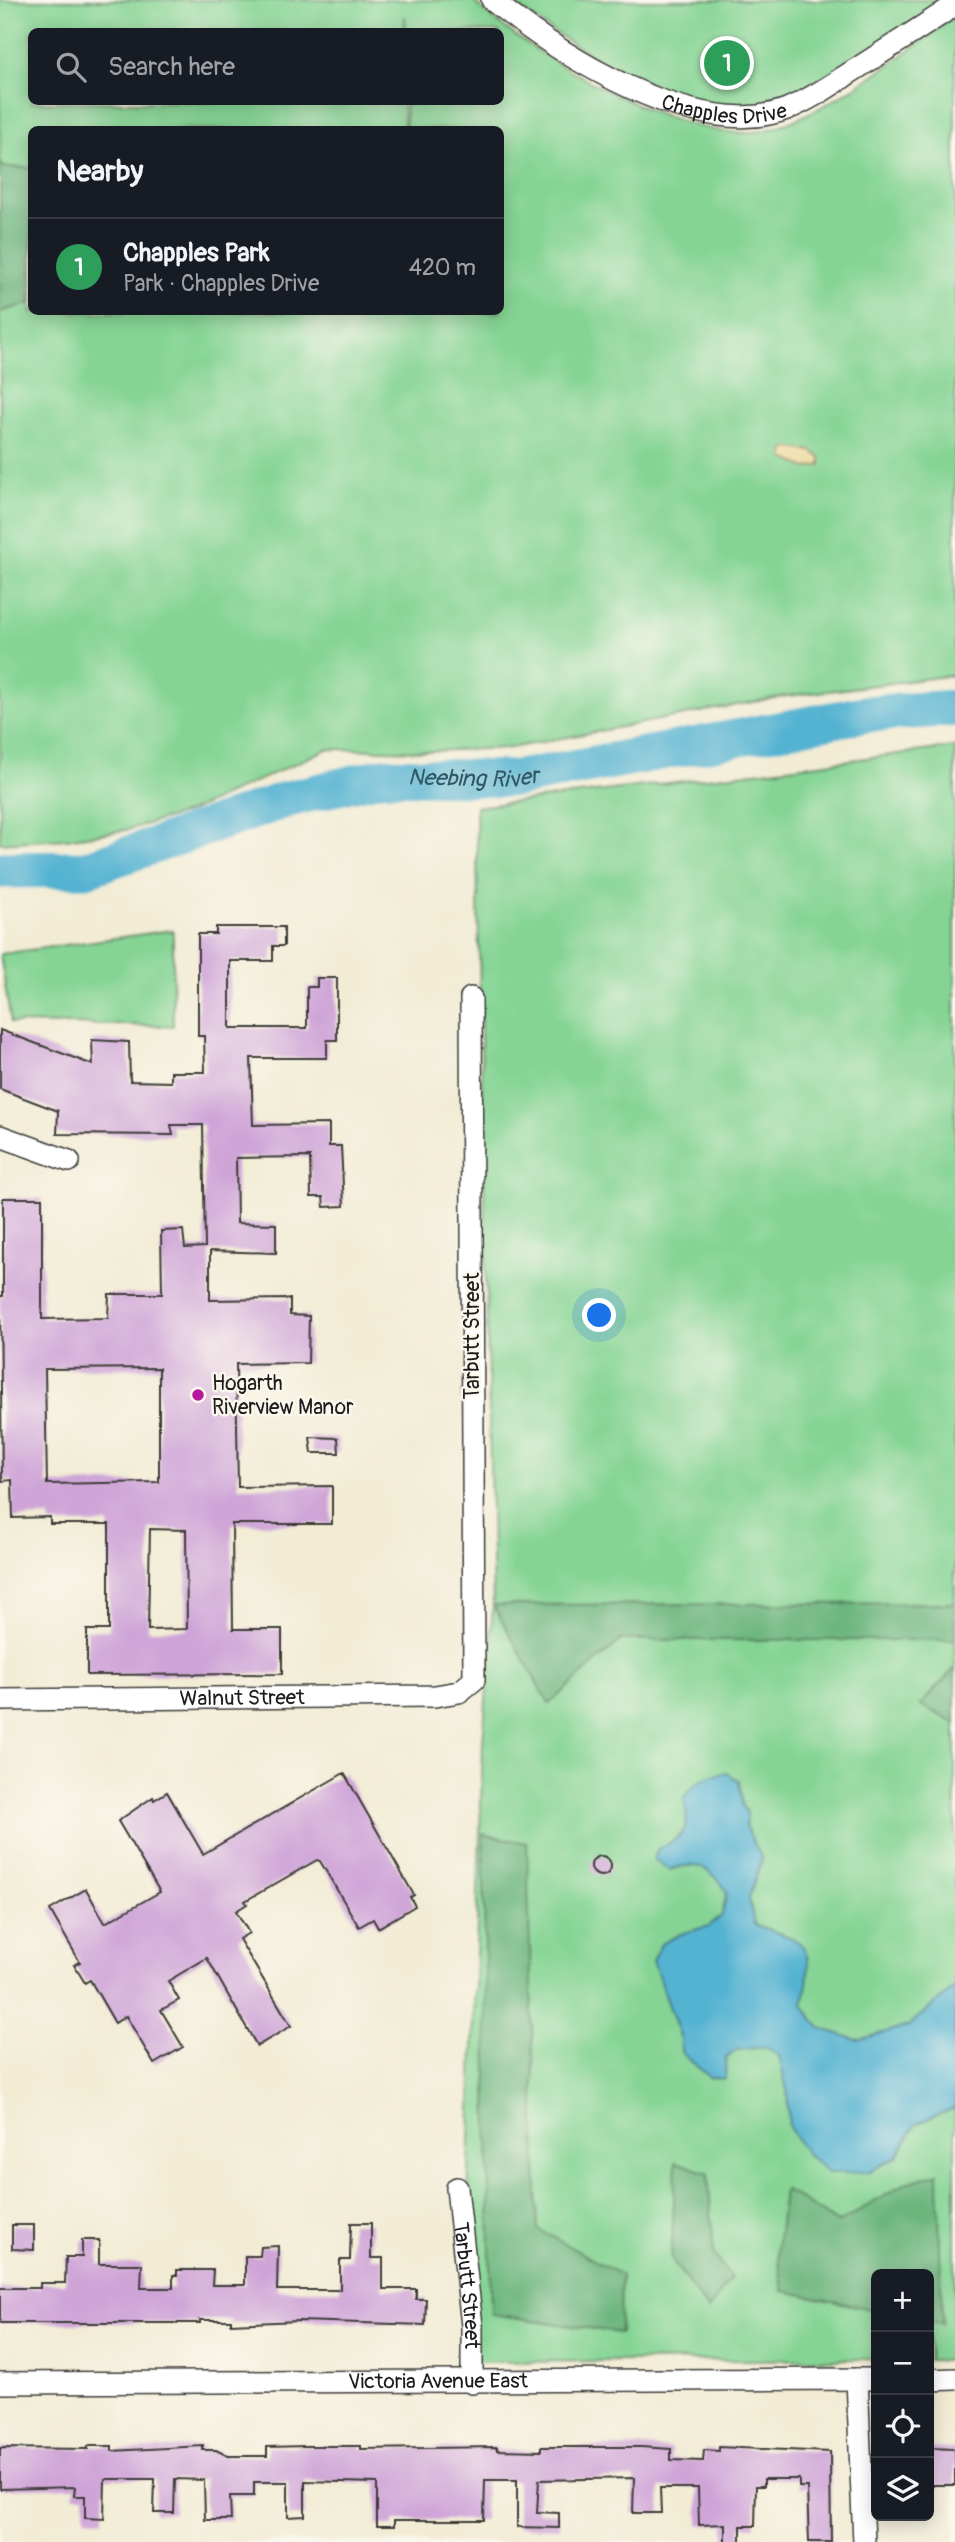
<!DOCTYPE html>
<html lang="en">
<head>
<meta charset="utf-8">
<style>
	body { margin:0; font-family:Pangolin,sans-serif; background:#242831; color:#f1f3f6 }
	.controls { position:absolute; right:21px; bottom:21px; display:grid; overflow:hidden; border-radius:10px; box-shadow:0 4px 18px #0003 }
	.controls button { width:63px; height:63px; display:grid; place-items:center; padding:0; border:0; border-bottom:2px solid #363941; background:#171b24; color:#f1f3f6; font:35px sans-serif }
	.you { position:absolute; left:600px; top:1316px; width:24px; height:24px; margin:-18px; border:5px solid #fff; border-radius:50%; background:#1a73e8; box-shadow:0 0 0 10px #1a73e833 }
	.badge { display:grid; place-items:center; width:46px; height:46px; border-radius:50%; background:#d690ce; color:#fff; font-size:23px; font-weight:700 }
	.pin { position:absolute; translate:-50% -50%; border:4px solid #fff; box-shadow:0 2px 7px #0006 }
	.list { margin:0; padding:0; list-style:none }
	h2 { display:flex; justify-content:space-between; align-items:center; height:91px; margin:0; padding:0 28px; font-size:30px }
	h2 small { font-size:23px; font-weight:400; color:#9ea1a6 }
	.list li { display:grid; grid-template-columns:46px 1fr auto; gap:21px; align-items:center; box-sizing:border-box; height:98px; padding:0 28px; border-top:2px solid #363941 }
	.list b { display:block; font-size:26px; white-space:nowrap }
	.list p { margin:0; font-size:23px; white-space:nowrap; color:#9ea1a6 }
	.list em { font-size:23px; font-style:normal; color:#9ea1a6 }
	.icon { flex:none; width:38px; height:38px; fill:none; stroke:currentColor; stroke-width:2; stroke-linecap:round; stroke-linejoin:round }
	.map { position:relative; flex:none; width:955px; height:2542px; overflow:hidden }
	.search { position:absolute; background:#171b24; box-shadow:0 4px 18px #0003; left:28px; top:28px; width:476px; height:77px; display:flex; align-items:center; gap:18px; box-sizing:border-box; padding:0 24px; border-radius:10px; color:#9ea1a6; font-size:26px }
	.panel { position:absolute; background:#171b24; box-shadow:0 4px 18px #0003; left:28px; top:126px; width:476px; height:189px; border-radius:10px }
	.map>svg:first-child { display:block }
	.green { fill:#85d494; stroke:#507858; stroke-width:2; fill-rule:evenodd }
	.forest { fill:#6cb67e; stroke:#44694d; stroke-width:2 }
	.sand { fill:#eeda9e; stroke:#857b5d; stroke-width:2 }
	.water { fill:#54b3d2; stroke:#386877; stroke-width:2 }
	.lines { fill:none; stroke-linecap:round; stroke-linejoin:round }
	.river { stroke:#54b3d2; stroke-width:37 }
	.building { fill:#cfa5d8; fill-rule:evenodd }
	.minor-casing { stroke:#3c3b38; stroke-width:24 }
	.minor { stroke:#fff; stroke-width:21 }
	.poi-dot { fill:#b5179e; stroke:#fbf7ec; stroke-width:2.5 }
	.labels { text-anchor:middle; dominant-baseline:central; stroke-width:5; stroke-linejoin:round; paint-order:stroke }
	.street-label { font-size:21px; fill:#1c1c1c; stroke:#fbf7ec }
	.poi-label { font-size:21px; fill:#1c1c1c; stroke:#fbf7ec; text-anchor:start }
	.water-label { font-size:23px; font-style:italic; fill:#325865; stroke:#fbf7ec }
</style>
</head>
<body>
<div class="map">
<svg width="955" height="2542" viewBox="0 0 955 2542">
	<rect width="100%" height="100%" fill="#fbf7ec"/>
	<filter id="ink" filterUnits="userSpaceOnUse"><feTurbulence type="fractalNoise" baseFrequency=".0143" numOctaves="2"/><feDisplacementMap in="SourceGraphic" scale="14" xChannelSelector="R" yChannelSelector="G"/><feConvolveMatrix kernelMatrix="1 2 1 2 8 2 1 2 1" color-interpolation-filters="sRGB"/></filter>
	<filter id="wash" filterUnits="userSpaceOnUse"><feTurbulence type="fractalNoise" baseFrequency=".00686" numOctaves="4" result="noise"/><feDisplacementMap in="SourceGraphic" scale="28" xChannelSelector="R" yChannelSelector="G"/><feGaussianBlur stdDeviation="1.57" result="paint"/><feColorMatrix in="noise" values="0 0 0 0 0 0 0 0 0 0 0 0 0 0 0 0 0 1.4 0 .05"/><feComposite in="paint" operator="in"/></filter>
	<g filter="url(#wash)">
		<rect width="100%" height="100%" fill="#f2ecd5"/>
		<g class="green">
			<path d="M0 0H472C525 52 679 142 755 132 813 124 909 52 955 15V675L780 697 510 748 431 751 327 749 189 812 126 830 66 839 0 843ZM405 15 406 31 500 32V102H406V129L500 130V312H32V130L404 129 403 102H32V32H404Z"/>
			<path d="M510 0H943C889 38 820 93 754 106 693 118 556 40 510 0Z"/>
			<polygon points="955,747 955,2361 929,2360 929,2274 876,2274 876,2359 477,2362 468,2199 483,1742 493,1605 476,807"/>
			<polygon points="173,930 173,1026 11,1023 0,954"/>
		</g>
		<g class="forest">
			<polygon points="0,161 3,167 32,168 31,303 0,312"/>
			<polygon points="955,1603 955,1640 621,1640 549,1704 493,1605"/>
			<polygon points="955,1668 955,1723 920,1705"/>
			<polygon points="483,1834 527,1843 538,2229 621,2275 620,2333 491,2314"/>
			<polygon points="676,2162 708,2173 714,2255 731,2278 708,2310 671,2259"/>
			<polygon points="938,2173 942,2324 929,2321 929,2274 876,2274 876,2310 783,2291 777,2250 784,2189 838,2223 906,2183"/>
		</g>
		<polygon class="sand" points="790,448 812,451 821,458 821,465 807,468 784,458 785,449"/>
		<path class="water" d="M728 1773 739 1781 742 1804 747 1813 746 1827 762 1859 749 1898 754 1924C767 1930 785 1933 797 1941 816 1953 806 1988 803 2005L820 2028 857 2040 908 2026 955 1987V2108L916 2124 897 2157 868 2172 829 2173 807 2155 789 2127 787 2090 779 2056 766 2047 737 2050 726 2058 725 2079 709 2077 681 2052V2039L653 1961 661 1944 683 1933 709 1926 722 1915 727 1892C712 1867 696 1860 669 1870L654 1859 658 1849C687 1835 690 1829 684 1798 695 1781 708 1774 728 1773Z"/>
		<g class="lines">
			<path class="river" id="s1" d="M0 870 86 869 288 799 383 776 514 779 865 714 955 708"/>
		</g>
		<g id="blocks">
			<g class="building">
				<path d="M216 927H284V946H273V961H230V1028H307V987H317V978H337V1040H327V1058H251L253 1125 329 1124V1146H341L344 1206 324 1207 323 1197H311L310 1157 236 1158 237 1223 276 1224V1253L210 1251V1300L290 1299V1315L309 1316 308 1363 236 1364 238 1487 332 1486V1524H232L233 1629H282V1674L87 1675V1630H109V1524H50V1517L13 1518 12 1480 2 1481 0 1296H3V1198H42V1319L108 1318 109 1294H162L161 1231 183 1230 185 1248 205 1247 203 1125H171L173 1135 57 1134 58 1111 0 1089V1030L93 1065 92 1040 129 1042 130 1081 171 1082V1072H205L204 1036H198V934H216ZM159 1368V1482L47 1484 45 1369ZM150 1529 186 1530 187 1629 148 1630Z"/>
				<polygon points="310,1437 338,1438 339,1453 312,1453"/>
				<polygon points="344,1773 414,1895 410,1897 415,1906 378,1928 373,1919 359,1927 320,1861 317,1860 245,1901 247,1904 236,1911 249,1933 239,1939 291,2026 257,2046 207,1958 168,1981 179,2000 161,2010 183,2047 154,2064 126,2016 115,2023 90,1980 85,1983 74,1965 80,1962 50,1910 86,1889 105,1923 160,1892 118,1821 153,1797 154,1800 167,1792 203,1854"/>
				<circle cx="601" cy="1866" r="10"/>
				<polygon points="351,2223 371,2223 371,2258 383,2258 383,2289 416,2289 416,2299 426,2299 425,2325 299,2321 231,2324 231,2320 200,2320 200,2323 0,2323 0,2288 40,2288 40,2283 65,2283 66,2257 82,2257 82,2240 99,2240 99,2264 142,2264 141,2288 173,2288 173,2275 177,2275 177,2270 213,2270 212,2285 245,2285 245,2256 260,2256 261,2247 278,2246 277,2290 340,2290 340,2260 350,2260"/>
				<polygon points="12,2225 34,2225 34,2250 12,2249"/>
				<polygon points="88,2446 112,2446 112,2451 203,2446 203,2450 216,2450 228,2456 267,2456 267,2447 306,2446 361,2446 361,2449 497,2447 497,2450 541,2451 541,2447 641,2447 671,2449 671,2460 703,2461 704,2450 719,2451 719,2447 830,2452 831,2542 809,2542 807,2487 799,2487 799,2479 764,2479 764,2486 756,2486 755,2526 741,2526 741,2542 725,2542 725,2524 699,2525 698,2488 660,2488 661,2513 633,2513 634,2478 539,2480 537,2512 559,2513 559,2528 517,2527 517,2480 485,2480 484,2520 394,2520 394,2526 377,2526 377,2483 305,2481 305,2516 288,2517 288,2482 254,2482 254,2496 230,2496 231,2520 205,2520 204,2480 175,2479 174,2513 154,2513 155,2479 105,2479 104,2519 85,2518 85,2496 74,2496 75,2487 0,2489 0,2448 88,2449"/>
				<polygon points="929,2448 955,2449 955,2485 929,2485"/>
			</g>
		</g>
	</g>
	<g filter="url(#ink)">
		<use href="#blocks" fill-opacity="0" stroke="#3c3b38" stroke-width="2"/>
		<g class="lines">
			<g class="minor-casing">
				<g id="minor">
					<path id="s2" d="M492 0C560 55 696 143 787 109 812 99 834 83 856 69 889 48 922 27 955 5"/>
					<polyline points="0,1136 69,1161"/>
					<path id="s3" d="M0 1700 435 1696 459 1692 474 1680 471 998"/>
					<path id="s4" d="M457 2188 472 2326V2383"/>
					<polyline points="857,2379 864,2542"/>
					<polyline points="929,2380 955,2379"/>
					<path id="s5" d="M0 2383 876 2379"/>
				</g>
			</g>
			<use href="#minor" class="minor"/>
		</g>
	</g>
	<circle class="poi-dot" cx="198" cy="1395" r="7"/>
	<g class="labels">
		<g class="street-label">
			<text stroke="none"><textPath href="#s2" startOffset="262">Chapples Drive</textPath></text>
			<text transform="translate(472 1336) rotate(-90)">Tarbutt Street</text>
			<text stroke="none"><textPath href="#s3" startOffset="242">Walnut Street</textPath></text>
			<text stroke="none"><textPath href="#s4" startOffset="98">Tarbutt Street</textPath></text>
			<text stroke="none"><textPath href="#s5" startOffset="438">Victoria Avenue East</textPath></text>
		</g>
		<g class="poi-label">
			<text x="212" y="1383">Hogarth<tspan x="212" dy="24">Riverview Manor</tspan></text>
		</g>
		<g class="water-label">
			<text stroke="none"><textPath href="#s1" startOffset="488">Neebing River</textPath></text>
		</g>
	</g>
</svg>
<div class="controls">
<button>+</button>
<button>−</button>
<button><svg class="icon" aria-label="locate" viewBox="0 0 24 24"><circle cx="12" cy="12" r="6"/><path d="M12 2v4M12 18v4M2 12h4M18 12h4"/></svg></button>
<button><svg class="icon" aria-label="layers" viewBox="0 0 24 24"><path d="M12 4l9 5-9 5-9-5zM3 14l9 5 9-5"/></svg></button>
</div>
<div class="you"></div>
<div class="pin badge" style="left:727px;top:63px;background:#2e9e5b">1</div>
<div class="search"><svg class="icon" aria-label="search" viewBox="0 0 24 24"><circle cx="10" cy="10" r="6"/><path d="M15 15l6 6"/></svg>Search here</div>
<section class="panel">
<h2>Nearby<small></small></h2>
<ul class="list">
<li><span class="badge" style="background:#2e9e5b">1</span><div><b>Chapples Park</b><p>Park · Chapples Drive</p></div><em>420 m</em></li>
</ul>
</section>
</div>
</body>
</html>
